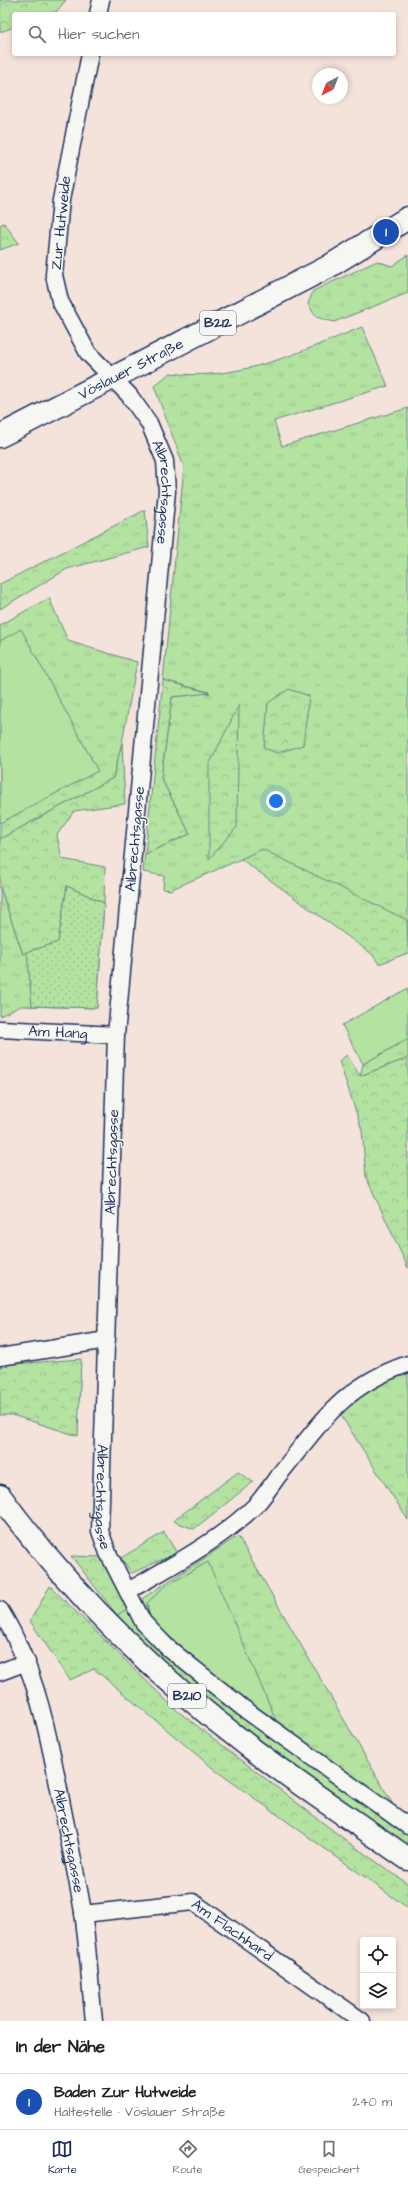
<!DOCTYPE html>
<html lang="de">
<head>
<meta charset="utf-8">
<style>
	body { margin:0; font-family:"Architects Daughter",sans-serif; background:#f2f2f2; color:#202124 }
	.controls { position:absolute; right:12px; bottom:12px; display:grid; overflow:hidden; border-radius:4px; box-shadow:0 2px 6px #0003 }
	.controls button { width:36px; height:36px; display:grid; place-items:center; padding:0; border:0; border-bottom:1px solid #e0e0e0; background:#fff; color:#202124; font:20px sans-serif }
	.compass { position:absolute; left:312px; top:68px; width:36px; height:36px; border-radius:50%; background:#fff; box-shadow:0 2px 6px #0003; rotate:222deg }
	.you { position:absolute; left:276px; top:801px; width:14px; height:14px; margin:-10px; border:3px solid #fff; border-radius:50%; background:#1a73e8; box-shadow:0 0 0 6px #1a73e833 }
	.badge { display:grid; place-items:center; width:26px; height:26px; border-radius:50%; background:#1b2f5e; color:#fff; font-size:13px; font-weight:700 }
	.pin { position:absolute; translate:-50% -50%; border:2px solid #fff; box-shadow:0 1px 4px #0006 }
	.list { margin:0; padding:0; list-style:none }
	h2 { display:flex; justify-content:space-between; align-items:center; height:52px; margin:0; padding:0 16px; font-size:17px }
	h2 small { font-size:13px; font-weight:400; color:#757577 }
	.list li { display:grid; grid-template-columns:26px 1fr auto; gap:12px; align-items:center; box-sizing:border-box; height:56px; padding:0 16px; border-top:1px solid #e0e0e0 }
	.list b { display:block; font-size:15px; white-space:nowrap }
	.list p { margin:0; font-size:13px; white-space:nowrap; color:#757577 }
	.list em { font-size:13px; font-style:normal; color:#757577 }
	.icon { flex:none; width:22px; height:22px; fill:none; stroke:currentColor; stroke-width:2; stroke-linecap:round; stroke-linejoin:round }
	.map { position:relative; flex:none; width:408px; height:2021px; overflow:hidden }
	.search { position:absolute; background:#fff; box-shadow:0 2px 6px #0003; left:12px; right:12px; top:12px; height:44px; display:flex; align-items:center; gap:10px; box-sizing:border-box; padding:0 14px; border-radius:4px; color:#757577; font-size:15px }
	.sheet { height:108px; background:#fff }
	nav { display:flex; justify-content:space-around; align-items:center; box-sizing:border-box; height:56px; border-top:1px solid #e0e0e0; background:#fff; font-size:11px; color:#757577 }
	nav a { display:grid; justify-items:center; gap:2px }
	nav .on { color:#1b2f5e }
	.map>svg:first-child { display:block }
	.grass { fill:url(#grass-tufts); stroke:#678880 }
	.forest { fill:url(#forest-crowns); stroke:#678880 }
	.park { fill:url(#park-dots); stroke:#678880 }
	.garden { fill:#b3e2a1; stroke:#678880 }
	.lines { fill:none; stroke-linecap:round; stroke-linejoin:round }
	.street-casing { stroke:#1b2f5e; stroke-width:19 }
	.primary-casing { stroke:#1b2f5e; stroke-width:25 }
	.street { stroke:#f6f6f2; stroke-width:16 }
	.primary { stroke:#f6f6f2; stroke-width:22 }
	.labels { text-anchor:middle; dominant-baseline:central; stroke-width:3; stroke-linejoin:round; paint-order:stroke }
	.shield { fill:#f6f6f2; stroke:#5d6b8a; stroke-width:1 }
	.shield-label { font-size:14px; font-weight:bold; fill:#1b2f5e }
	.street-label { font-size:15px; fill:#1b2f5e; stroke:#f6f6f2 }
</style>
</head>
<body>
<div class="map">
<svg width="408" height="2021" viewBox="0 0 408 2021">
	<defs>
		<pattern id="grass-tufts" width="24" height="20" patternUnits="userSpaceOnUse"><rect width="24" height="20" fill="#b3e2a1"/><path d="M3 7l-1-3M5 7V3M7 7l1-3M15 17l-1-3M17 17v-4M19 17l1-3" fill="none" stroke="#99c28d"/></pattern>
		<pattern id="forest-crowns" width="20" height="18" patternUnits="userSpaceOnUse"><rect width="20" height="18" fill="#b3e2a1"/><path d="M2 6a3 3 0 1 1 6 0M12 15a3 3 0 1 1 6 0" fill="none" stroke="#99c28d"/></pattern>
		<pattern id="park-dots" width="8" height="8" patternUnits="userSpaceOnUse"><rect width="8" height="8" fill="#b3e2a1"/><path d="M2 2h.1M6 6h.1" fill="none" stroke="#99c28d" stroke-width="1.8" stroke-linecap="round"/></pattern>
	</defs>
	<rect width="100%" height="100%" fill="#f4e3db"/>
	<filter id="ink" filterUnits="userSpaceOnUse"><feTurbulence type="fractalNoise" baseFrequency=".025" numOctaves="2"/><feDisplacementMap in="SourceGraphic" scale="8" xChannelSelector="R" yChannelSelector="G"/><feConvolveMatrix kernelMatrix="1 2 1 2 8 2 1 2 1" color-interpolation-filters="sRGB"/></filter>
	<g filter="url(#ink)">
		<g class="grass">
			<polygon points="408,255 408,293 334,322 316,317 308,304 313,291 377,261 392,266"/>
			<path d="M362 327 388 386 274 421 282 446 408 408V935L406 920 262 850 170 890 163 889 164 876 143 872 145 854 190 834 161 778 172 697 209 692 163 680 184 467 154 386 170 373C238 382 300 352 362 327Z"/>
			<polygon points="49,598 68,641 137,662 122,743 113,778 0,839 0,625"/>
			<polygon points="0,887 23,954 104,903 97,1008 21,1006 0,1016"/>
			<polygon points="408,1039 408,1058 360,1076 363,1064"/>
			<polygon points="399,1373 408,1373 408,1520 340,1414 353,1397"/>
			<path d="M238 1536 395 1808 408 1817V1845C307 1774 203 1706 117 1615Z"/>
		</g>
		<g class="forest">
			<polygon points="0,0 66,0 56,12 50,14 14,14 14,27 0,32"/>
			<polygon points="4,223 19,243 0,250 0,225"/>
			<polygon points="145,510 149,547 67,569 0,609 0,584"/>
			<polygon points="163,680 210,693 172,697 161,778 190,834 145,854"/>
			<polygon points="289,689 309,696 303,745 277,753 264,748 268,703"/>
			<polygon points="239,705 237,827 209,859 209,765"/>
			<polygon points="122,743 125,804 74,811 57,835 62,859 105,867 104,903 67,886 58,942 23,954 0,887 0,839 113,778"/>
			<polygon points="262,849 407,920 408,953 379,964 372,954 241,859"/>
			<polygon points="347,1055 360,1076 408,1058 408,1268 366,1177 362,1130 339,1061"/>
			<polygon points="81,1359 78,1436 12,1415 0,1415 0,1365"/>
			<polygon points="238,1472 253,1482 194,1529 173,1521"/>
			<polygon points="164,1532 177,1553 132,1573 121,1558"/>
			<polygon points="71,1556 103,1557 129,1608 117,1615"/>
			<polygon points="50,1586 175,1709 348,1842 408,1884 408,1908 215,1770 94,1669 70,1680 30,1621"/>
		</g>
		<polygon class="park" points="67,886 104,903 97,1008 32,1006 27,952 58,942"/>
		<g class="garden">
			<polygon points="21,629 98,771 0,823 0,641"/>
			<polygon points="408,988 408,1039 363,1064 342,1025"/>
			<polygon points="208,1562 279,1727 229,1689 150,1619 147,1603 164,1587"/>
		</g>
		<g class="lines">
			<g class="street-casing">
				<g id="street">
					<polyline points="98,14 101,0"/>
					<path id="s1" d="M90 54 61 200 54 275 60 301 88 353 129 395 149 423 165 461 167 491 116 1035 100 1531 108 1553 143 1622 167 1647 243 1708 408 1826"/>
					<path id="s2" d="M0 1029 116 1035"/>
					<polyline points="0,1357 107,1340"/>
					<path d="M128 1591C173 1565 219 1541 256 1505 264 1496 271 1486 278 1476 320 1425 341 1386 408 1364"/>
					<path id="s3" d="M0 1610C37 1670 49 1737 62 1805 69 1841 77 1877 83 1912 88 1948 90 1985 94 2021"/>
					<polyline points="0,1672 27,1662"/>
					<path id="s4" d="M83 1914 193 1902 362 2021"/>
				</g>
			</g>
			<g class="primary-casing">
				<g id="primary">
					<path id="s5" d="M0 436 328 267 408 218"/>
					<path d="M0 1496C69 1591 154 1674 247 1745 299 1785 354 1821 408 1859"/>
				</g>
			</g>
			<use href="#street" class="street"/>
			<use href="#primary" class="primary"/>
		</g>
	</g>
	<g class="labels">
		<g class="shield">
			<rect x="200" y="311" width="36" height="24" rx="3"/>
			<rect x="168" y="1684" width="38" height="24" rx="3"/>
		</g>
		<g class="shield-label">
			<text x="218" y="323">B212</text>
			<text x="187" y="1696">B210</text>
		</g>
		<g class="street-label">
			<text transform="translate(61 223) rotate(-84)">Zur Hutweide</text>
			<text stroke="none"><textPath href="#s5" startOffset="147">Vöslauer Straße</textPath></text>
			<text stroke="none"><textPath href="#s1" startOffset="475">Albrechtsgasse</textPath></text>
			<text transform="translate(135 839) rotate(-85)">Albrechtsgasse</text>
			<text stroke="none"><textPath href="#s2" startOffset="58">Am Hang</textPath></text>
			<text transform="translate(112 1162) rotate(-88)">Albrechtsgasse</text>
			<text stroke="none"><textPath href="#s1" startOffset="1483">Albrechtsgasse</textPath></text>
			<text stroke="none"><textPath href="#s3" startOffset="242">Albrechtsgasse</textPath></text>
			<text stroke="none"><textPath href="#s4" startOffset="159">Am Flachhard</textPath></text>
		</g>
	</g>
</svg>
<div class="controls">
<button><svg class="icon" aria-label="locate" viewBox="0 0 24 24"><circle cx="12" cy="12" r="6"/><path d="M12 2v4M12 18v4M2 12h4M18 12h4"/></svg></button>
<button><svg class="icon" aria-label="layers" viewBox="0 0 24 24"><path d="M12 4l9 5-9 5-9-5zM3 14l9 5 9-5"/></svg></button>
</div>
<svg class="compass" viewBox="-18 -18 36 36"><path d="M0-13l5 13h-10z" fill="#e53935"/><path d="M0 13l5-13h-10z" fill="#757577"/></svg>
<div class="you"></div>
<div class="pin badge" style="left:386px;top:232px;background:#1a4fb4">1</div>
<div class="search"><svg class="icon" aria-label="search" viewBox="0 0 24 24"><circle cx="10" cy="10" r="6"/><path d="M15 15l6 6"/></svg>Hier suchen</div>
</div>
<section class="sheet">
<h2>In der Nähe<small></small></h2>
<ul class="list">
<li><span class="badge" style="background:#1a4fb4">1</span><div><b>Baden Zur Hutweide</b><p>Haltestelle · Vöslauer Straße</p></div><em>240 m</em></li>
</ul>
</section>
<nav>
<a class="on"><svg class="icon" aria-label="map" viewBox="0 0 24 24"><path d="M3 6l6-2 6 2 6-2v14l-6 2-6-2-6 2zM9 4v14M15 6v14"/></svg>Karte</a>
<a><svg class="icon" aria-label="directions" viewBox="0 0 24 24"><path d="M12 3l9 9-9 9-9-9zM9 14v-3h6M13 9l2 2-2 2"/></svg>Route</a>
<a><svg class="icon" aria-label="saved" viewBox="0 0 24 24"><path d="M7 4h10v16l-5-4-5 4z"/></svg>Gespeichert</a>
</nav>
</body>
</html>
